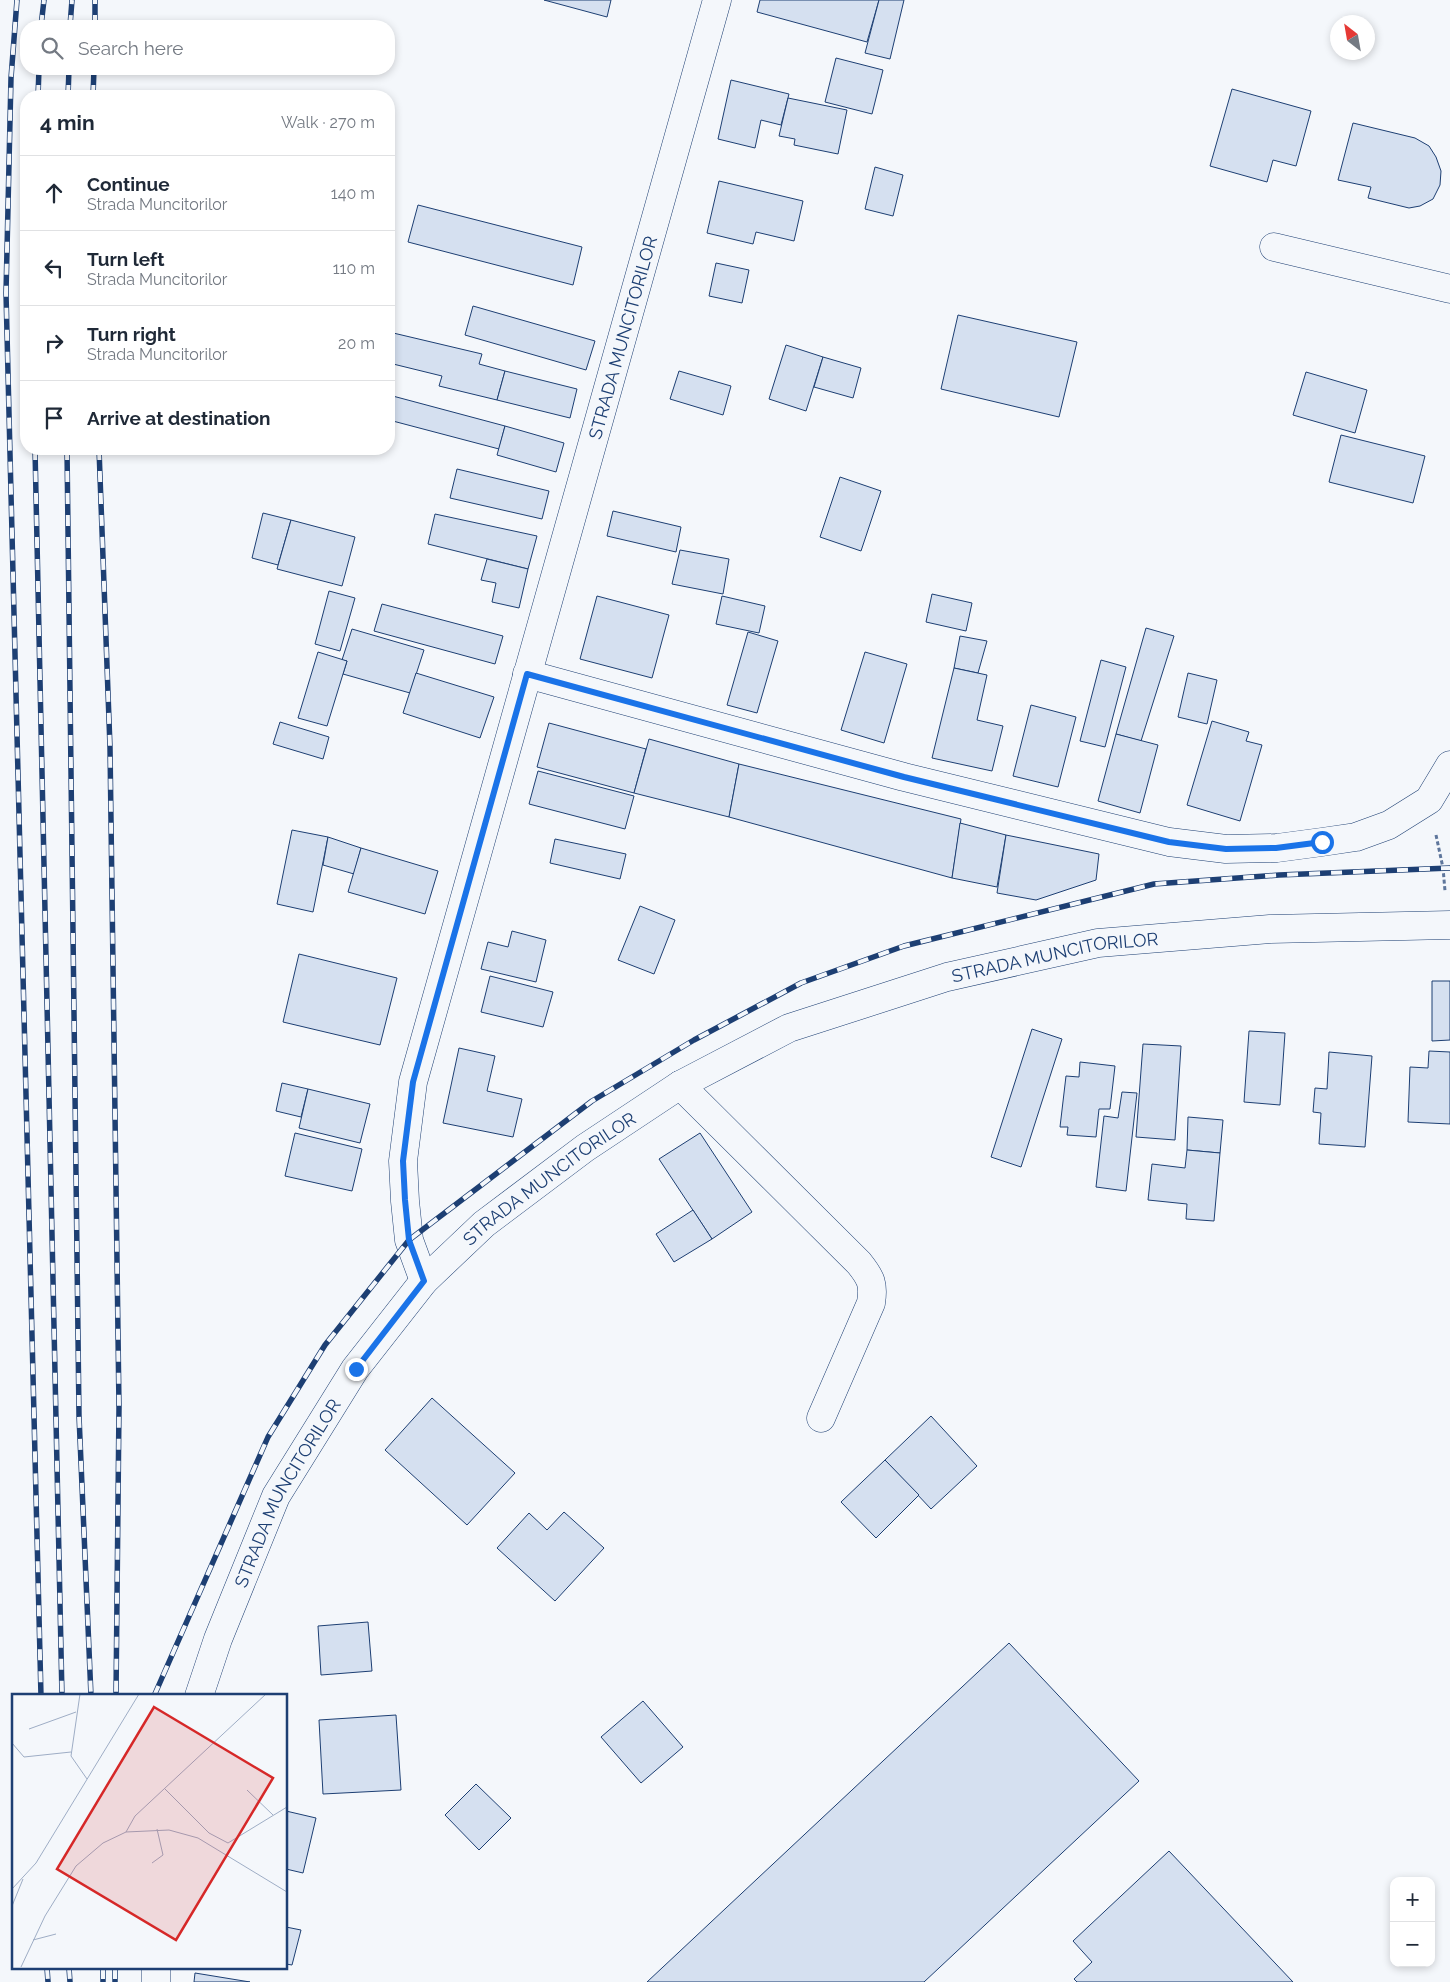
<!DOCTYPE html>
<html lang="en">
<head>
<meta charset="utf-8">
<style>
	body { margin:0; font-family:Raleway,sans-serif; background:#f6f6f7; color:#1f2937 }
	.controls { position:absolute; right:15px; bottom:15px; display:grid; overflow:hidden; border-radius:10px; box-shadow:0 2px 8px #0003 }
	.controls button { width:45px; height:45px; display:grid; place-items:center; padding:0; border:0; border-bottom:1px solid #e0e1e3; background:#fff; color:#1f2937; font:25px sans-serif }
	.compass { position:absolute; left:1330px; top:15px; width:45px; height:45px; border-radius:50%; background:#fff; box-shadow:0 2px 8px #0003; rotate:329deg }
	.stop { position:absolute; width:15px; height:15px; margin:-11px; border:4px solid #1a73e8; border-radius:50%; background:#fff }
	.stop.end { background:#1a73e8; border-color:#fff; box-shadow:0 1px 5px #0008 }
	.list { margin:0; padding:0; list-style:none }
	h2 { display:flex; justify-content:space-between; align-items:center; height:65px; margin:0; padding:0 20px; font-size:21px }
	h2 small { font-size:16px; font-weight:400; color:#747a83 }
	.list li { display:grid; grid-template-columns:32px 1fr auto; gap:15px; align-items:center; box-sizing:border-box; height:75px; padding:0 20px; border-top:1px solid #e0e1e3 }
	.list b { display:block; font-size:19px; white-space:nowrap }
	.list p { margin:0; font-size:16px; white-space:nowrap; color:#747a83 }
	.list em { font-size:16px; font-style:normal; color:#747a83 }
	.icon { flex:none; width:28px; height:28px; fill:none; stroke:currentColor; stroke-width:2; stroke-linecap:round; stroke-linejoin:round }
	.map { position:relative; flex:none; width:1450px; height:1982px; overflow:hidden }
	.search { position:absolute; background:#fff; box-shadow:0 2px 8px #0003; left:20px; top:20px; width:375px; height:55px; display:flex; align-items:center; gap:12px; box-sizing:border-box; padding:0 18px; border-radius:20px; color:#747a83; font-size:19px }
	.panel { position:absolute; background:#fff; box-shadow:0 2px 8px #0003; left:20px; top:90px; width:375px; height:365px; border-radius:20px }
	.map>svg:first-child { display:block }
	.building { fill:#d5e0f0; stroke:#1d3f73 }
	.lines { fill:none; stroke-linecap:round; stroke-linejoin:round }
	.minor-casing { stroke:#1d3f73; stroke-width:29 }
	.path { stroke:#5e769c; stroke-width:3; stroke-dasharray:4 2.5; stroke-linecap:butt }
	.minor { stroke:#f4f7fb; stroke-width:28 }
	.rail-casing { stroke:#1d3f73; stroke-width:5.5 }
	.rail { stroke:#f4f7fb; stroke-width:4; stroke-dasharray:11; stroke-linecap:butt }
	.route { stroke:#1a73e8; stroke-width:6 }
	.labels { text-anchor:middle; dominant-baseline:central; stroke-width:4; stroke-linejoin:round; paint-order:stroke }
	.street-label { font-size:18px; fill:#1d3f73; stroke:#f4f7fb }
	.inset-road { fill:none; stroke:#9eadc5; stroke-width:1 }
	.view { fill:#d62828; fill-opacity:0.15; stroke:#d62828; stroke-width:2.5 }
	.inset-edge { fill:none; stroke:#1d3f73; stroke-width:2.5 }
</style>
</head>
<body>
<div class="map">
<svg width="1450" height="1982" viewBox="0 0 1450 1982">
	<rect width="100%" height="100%" fill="#f4f7fb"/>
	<g class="building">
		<polygon points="544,0 611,0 607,17"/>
		<polygon points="760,0 879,0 867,42 757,12"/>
		<polygon points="879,0 904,0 890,59 865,53"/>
		<polygon points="836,58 883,70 872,114 825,102"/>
		<polygon points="731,80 789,94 781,125 761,120 755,148 718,139"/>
		<polygon points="1232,89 1311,111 1296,166 1273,160 1267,182 1210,166"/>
		<polygon points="788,98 847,110 838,154 794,145 795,139 779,136"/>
		<polygon points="1353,123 1415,138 1429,146 1436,157 1441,171 1440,185 1433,199 1420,206 1409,208 1368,198 1371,187 1338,180"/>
		<polygon points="875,167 903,175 893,216 865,209"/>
		<polygon points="719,181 803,201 794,241 756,232 753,244 707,233"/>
		<polygon points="418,205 582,247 573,285 408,242"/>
		<polygon points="716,263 749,270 742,303 709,296"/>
		<polygon points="473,306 595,341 586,370 465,335"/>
		<polygon points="958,315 1077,342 1059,417 941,389"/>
		<polygon points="389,332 482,354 479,364 505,371 497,400 439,386 442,376 389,363"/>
		<polygon points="786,345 823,357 806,411 769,399"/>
		<polygon points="823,357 861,368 853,398 814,387"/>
		<polygon points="505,371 577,389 570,418 497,400"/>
		<polygon points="679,371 731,386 723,415 670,399"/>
		<polygon points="1306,372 1367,390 1355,433 1293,415"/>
		<polygon points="389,395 505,426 499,449 389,420"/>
		<polygon points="505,426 564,443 556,472 497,455"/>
		<polygon points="1341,435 1425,456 1413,503 1329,482"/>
		<polygon points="457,469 549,491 542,519 450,498"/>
		<polygon points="840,477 881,491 861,551 820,537"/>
		<polygon points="613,511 681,527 676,552 607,536"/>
		<polygon points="263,513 291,520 278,565 252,558"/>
		<polygon points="435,514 537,536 528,569 428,544"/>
		<polygon points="291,520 355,537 342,586 277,569"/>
		<polygon points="680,550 729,559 723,594 672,584"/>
		<polygon points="487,559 528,569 519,608 492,602 496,583 481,580"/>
		<polygon points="329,591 355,598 340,651 315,644"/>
		<polygon points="932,594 972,603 966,631 926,622"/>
		<polygon points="597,596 669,615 652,678 580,659"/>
		<polygon points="722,596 765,606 759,633 716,624"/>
		<polygon points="382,604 503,636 495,664 374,631"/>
		<polygon points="1146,628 1174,636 1141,741 1116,734"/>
		<polygon points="352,629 424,650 410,693 343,674 347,661 342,660"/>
		<polygon points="748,632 778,641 757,713 727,705"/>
		<polygon points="960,636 987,641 978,673 954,668"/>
		<polygon points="318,652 347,661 327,726 298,718"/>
		<polygon points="865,652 907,664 884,743 841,730"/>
		<polygon points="1101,660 1126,667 1105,747 1080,741"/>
		<polygon points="954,668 987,675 977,720 1003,726 992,771 932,758"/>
		<polygon points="416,673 494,697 480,738 403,713"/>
		<polygon points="1188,673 1217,680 1207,724 1178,717"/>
		<polygon points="1031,705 1076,717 1058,787 1013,776"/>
		<polygon points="1212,721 1249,732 1246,741 1262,745 1240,821 1187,805"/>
		<polygon points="280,722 329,737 323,759 273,744"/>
		<polygon points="549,723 646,749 634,793 537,767"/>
		<polygon points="1116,734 1158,745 1140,813 1098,801"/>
		<polygon points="649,739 739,764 729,817 634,793"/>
		<polygon points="739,764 961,819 952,878 729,817"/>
		<polygon points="538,771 634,796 625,829 529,804"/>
		<polygon points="960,823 1006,835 997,887 952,878"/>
		<polygon points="292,830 328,837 313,912 277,904"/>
		<polygon points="1006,835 1099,854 1096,880 1036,900 997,893"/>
		<polygon points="328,837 361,848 354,874 323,865"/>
		<polygon points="555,839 626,854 620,879 550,863"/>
		<polygon points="361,848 438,871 425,914 348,892"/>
		<polygon points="640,906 675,920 654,974 618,960"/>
		<polygon points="512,931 546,940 536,982 481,969 488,942 508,947"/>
		<polygon points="299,954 397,978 380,1045 283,1022"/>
		<polygon points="490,976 553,992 543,1027 481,1012"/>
		<polygon points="1432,981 1450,981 1450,1040 1432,1041"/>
		<polygon points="1032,1029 1062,1039 1021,1167 991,1157"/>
		<polygon points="1249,1031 1285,1033 1280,1105 1244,1102"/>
		<polygon points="1143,1044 1181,1046 1175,1140 1136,1137"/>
		<polygon points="459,1048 495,1056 487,1091 522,1099 513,1137 443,1123"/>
		<polygon points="1429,1051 1450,1052 1450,1124 1408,1122 1410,1067 1428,1068"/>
		<polygon points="1329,1052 1372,1056 1365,1147 1319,1144 1321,1113 1313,1112 1315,1088 1327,1089"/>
		<polygon points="1080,1062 1115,1066 1110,1109 1099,1109 1096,1137 1067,1135 1068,1127 1060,1127 1066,1076 1079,1077"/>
		<polygon points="282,1083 308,1089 301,1117 276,1111"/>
		<polygon points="308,1089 370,1104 360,1143 299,1128"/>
		<polygon points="1122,1092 1137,1093 1126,1191 1096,1187 1104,1116 1118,1118"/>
		<polygon points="1188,1117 1223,1120 1220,1153 1187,1150"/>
		<polygon points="295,1133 362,1149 352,1191 285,1176"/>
		<polygon points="700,1133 752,1212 712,1239 659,1159"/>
		<polygon points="1187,1150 1220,1153 1214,1221 1186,1219 1187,1204 1148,1200 1152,1164 1185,1168"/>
		<polygon points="693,1210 712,1239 674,1262 656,1234"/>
		<polygon points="432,1398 515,1473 467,1525 385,1450"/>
		<polygon points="931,1416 977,1466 931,1509 885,1460"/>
		<polygon points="885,1460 919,1495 876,1538 841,1502"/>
		<polygon points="564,1512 604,1548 555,1601 497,1548 529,1513 547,1530"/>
		<polygon points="368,1622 372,1671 321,1675 318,1626"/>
		<polygon points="1009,1643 1139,1781 924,1982 647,1982"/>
		<polygon points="643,1701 683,1747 641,1783 601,1737"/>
		<polygon points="396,1715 401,1790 323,1794 319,1720"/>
		<polygon points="476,1784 511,1818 479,1850 445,1815"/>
		<polygon points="286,1811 316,1818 303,1873 286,1869"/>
		<polygon points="1169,1851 1293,1982 1077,1982 1074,1979 1092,1962 1073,1941"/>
		<polygon points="286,1927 301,1930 292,1965 286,1964"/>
		<polygon points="195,1973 250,1982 194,1982"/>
	</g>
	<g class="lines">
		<g class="minor-casing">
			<g id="minor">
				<polyline points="1274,247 1450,289"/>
				<polyline points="527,674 904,777 1169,842 1226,849 1277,848 1322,842 1356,837 1389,825 1429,800 1450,765"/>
				<path d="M680 1085 859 1263C871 1278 874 1284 871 1303L821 1418"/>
				<path id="s1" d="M424 1281 409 1240 405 1201 403 1161 413 1082 717 0"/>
				<path id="s2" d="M199 1696 218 1639 276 1496 355 1369 424 1281 484 1224 585 1148 680 1085 789 1028 947 977 1098 943 1270 929 1450 925"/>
				<polyline points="156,1982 156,1968"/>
			</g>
		</g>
		<polyline class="path" points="1436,835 1443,868 1445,891"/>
		<use href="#minor" class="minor"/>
		<g class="rail-casing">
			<g id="rail">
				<polyline points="17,0 11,78 6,293 41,1696"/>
				<polyline points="41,26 44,0"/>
				<polyline points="70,26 72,0"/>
				<polyline points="95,26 95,0"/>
				<polyline points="38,96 39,69"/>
				<polyline points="68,96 69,69"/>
				<polyline points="93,96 94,69"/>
				<polyline points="35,449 62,1696"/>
				<polyline points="67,449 79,1416 91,1696"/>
				<polyline points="99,449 110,747 119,1407 116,1696"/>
				<polyline points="154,1696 268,1437 325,1345 409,1240 592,1101 694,1040 801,983 904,946 1154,884 1279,875 1450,868"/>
				<polyline points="47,1968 48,1982"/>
				<polyline points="69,1968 70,1982"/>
				<polyline points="103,1968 103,1982"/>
				<polyline points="115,1968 115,1982"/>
			</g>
		</g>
		<use href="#rail" class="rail"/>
	</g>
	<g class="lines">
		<polyline class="route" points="356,1369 424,1281 409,1240 405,1200 403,1161 413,1082 527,674 904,777 1169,842 1226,849 1276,848 1322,842"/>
	</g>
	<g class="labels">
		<g class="street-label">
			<text stroke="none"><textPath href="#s1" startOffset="976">STRADA MUNCITORILOR</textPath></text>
			<text stroke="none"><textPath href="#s2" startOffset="1198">STRADA MUNCITORILOR</textPath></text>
			<text stroke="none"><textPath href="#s2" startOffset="638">STRADA MUNCITORILOR</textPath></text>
			<text stroke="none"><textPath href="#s2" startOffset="222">STRADA MUNCITORILOR</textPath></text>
		</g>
	</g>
	<g transform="translate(12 1694)">
		<rect width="275" height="275" fill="#f4f7fb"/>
		<path class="inset-road" d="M68 0 59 62 75 85M17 35 64 18M0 49 12 63 59 58M152 94 197 139 216 149 275 113M235 96 261 121M114 138 123 122 254 0M140 169 151 161 145 135M0 195 24 169 127 0M0 212 11 185M21 246 44 240M9 273 33 222 64 172 91 149 114 138 157 136 186 144 275 198"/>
		<path class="view" d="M142 13 261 84 164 246 45 175Z"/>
		<rect width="275" height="275" class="inset-edge"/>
	</g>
</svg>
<div class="controls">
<button>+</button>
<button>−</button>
</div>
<svg class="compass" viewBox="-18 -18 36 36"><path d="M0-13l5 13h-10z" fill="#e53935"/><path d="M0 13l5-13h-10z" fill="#747a83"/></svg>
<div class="stop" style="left:1322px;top:842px"></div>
<div class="stop end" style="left:356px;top:1369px"></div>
<div class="search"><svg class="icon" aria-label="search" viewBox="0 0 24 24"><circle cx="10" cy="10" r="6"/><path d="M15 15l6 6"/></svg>Search here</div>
<section class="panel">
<h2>4 min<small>Walk · 270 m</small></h2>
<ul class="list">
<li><svg class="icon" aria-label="ahead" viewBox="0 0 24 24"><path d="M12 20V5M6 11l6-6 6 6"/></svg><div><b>Continue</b><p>Strada Muncitorilor</p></div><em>140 m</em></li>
<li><svg class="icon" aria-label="left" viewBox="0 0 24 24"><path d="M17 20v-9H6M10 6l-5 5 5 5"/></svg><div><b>Turn left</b><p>Strada Muncitorilor</p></div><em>110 m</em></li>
<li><svg class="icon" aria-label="right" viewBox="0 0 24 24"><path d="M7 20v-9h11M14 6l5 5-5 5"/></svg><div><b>Turn right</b><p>Strada Muncitorilor</p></div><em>20 m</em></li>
<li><svg class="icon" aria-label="arrive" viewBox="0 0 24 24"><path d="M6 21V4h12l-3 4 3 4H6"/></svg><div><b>Arrive at destination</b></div></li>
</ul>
</section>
</div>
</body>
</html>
